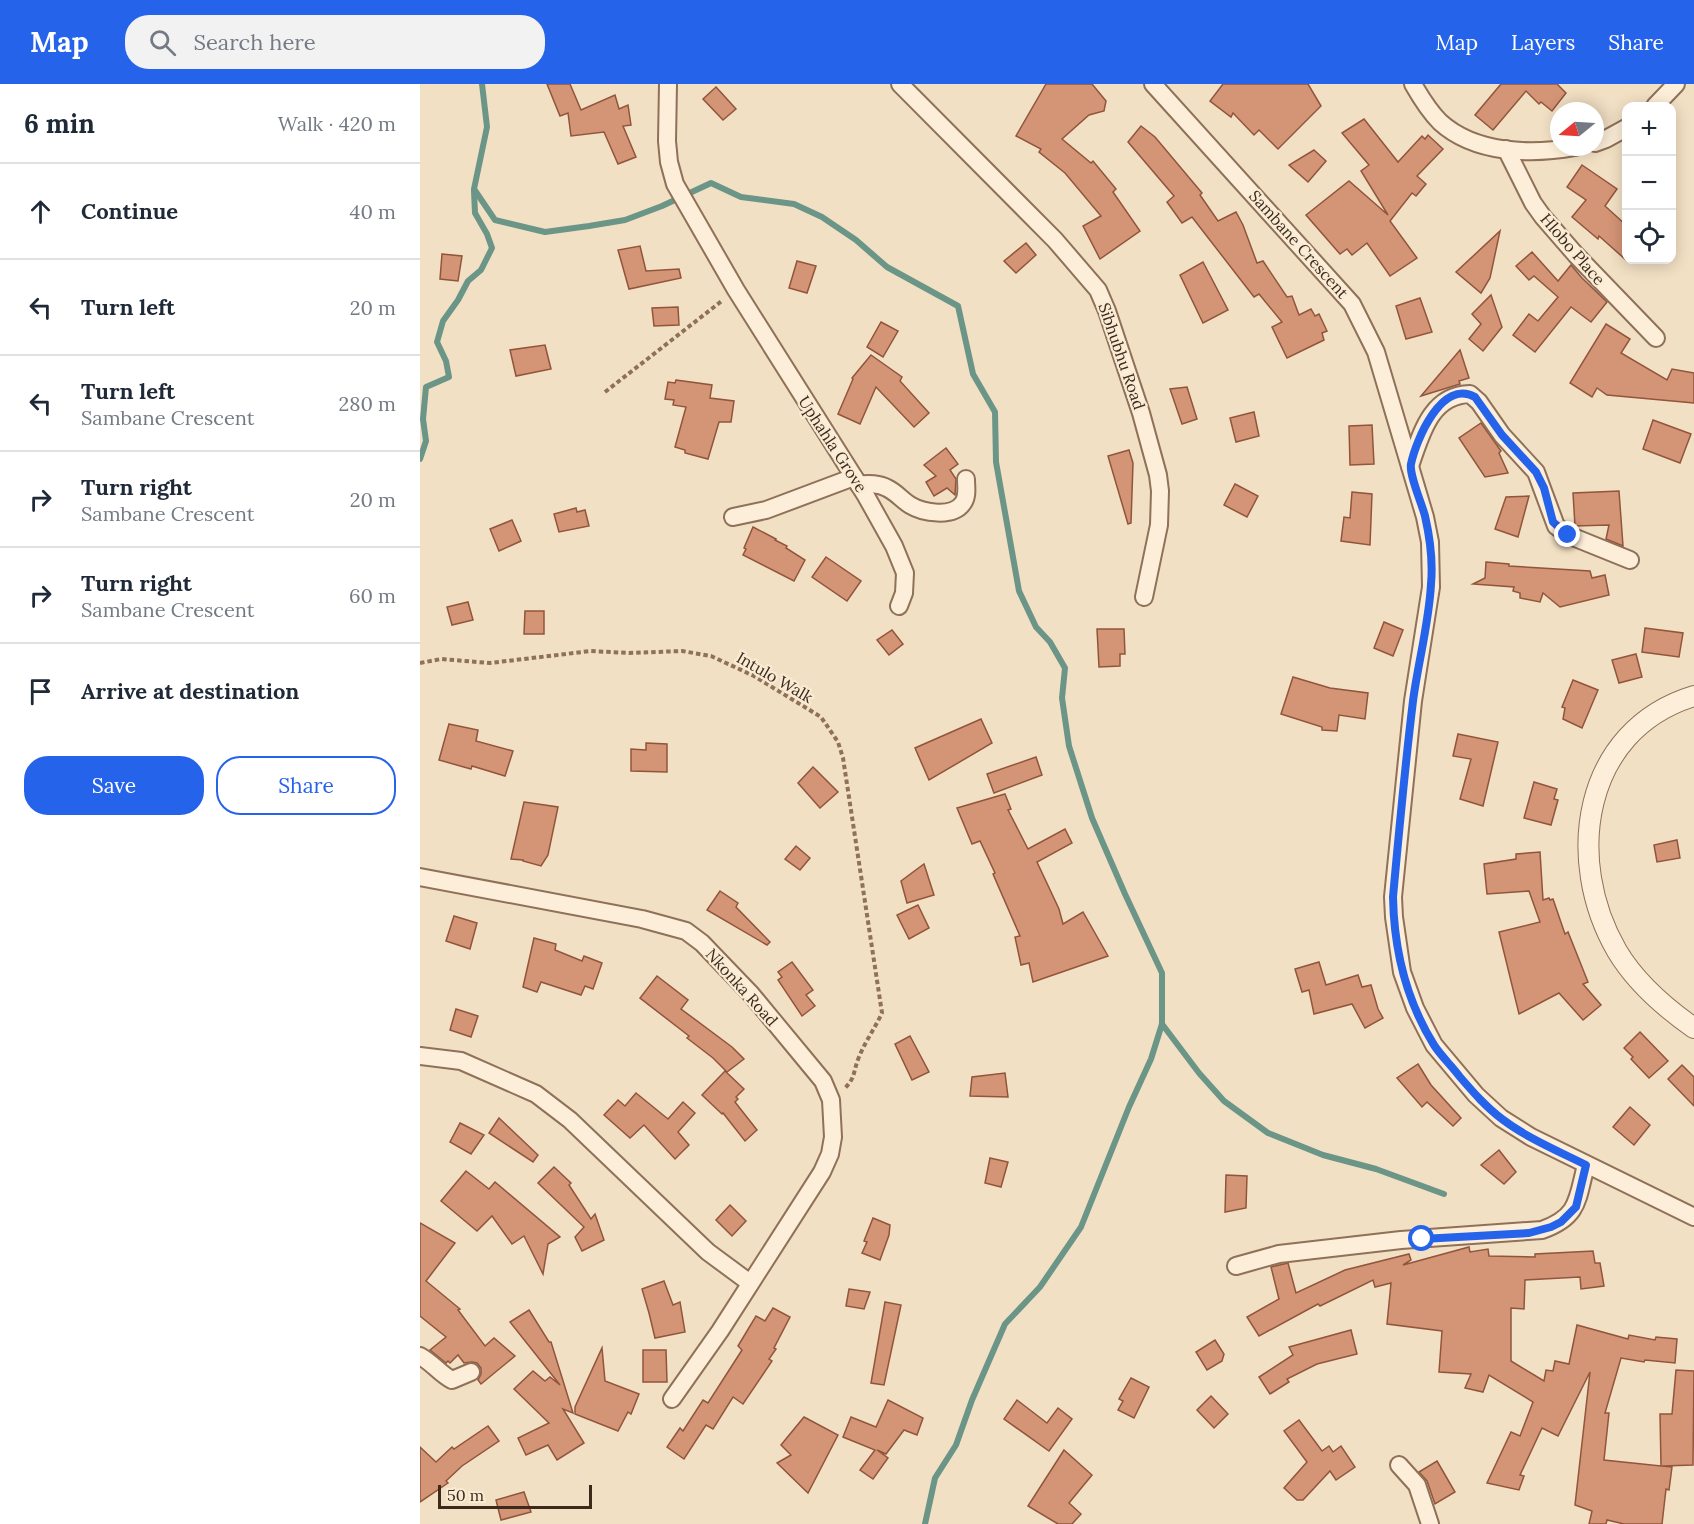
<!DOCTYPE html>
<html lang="en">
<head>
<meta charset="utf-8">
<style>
	body { margin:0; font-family:Lora,serif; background:#f2f2f3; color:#1f2937 }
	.controls { position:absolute; right:18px; top:18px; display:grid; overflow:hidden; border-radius:12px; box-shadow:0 3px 15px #0003 }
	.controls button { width:54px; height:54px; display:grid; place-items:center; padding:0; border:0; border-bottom:2px solid #e0e1e3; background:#fff; color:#1f2937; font:30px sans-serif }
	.compass { position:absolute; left:1130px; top:18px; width:54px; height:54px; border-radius:50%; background:#fff; box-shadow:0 3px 15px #0003; rotate:252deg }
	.scale { position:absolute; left:18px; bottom:15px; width:154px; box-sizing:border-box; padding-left:6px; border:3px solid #3e2a1d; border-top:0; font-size:16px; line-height:21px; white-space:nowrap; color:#3e2a1d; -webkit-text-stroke:4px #f9ebd4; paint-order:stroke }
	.stop { position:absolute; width:18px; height:18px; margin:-14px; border:4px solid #2563eb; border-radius:50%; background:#fff }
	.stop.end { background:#2563eb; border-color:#fff; box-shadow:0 2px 6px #0008 }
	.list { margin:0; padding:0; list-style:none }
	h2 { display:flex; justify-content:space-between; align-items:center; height:78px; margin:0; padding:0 24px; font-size:26px }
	h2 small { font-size:20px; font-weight:400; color:#747a83 }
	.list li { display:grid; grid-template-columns:39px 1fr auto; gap:18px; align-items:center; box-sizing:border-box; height:96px; padding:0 24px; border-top:2px solid #e0e1e3 }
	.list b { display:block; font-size:22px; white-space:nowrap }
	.list p { margin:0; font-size:20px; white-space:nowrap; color:#747a83 }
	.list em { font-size:20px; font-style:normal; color:#747a83 }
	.actions { display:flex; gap:12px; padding:18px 24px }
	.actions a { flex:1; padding:14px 0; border:2px solid #2563eb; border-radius:24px; text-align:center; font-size:21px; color:#2563eb }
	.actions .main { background:#2563eb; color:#fff }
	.icon { flex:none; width:33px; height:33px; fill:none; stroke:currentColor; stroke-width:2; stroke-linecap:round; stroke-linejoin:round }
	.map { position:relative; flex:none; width:1274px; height:1440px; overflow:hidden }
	header { display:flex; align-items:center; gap:36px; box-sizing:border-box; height:84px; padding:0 30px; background:#2563eb; color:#fff }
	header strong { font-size:28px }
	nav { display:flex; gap:33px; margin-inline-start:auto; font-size:21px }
	.search { width:420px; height:54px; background:#f2f2f3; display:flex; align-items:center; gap:15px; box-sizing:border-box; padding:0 21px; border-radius:24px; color:#747a83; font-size:22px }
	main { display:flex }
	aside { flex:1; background:#fff }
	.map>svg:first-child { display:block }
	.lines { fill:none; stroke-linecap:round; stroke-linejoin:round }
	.stream { stroke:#6b9587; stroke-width:6 }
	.building { fill:#d49476; stroke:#91553b; stroke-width:1.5 }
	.minor-casing { stroke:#8f7058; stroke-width:20 }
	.tertiary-casing { stroke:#8f7058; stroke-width:22 }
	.path { stroke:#8f7058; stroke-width:4; stroke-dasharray:4.5 3; stroke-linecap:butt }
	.minor { stroke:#fceed8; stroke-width:16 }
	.tertiary { stroke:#fceed8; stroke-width:20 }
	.route { stroke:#2563eb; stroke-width:8 }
	.labels { text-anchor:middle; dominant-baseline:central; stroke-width:4.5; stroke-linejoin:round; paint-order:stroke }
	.street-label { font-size:16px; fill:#3e2a1d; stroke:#f9ebd4 }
</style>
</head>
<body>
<header>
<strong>Map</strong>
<div class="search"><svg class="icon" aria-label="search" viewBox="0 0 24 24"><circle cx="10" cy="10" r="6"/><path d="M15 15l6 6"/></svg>Search here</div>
<nav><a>Map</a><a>Layers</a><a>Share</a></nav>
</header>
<main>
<aside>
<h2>6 min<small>Walk · 420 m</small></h2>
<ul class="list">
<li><svg class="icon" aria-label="ahead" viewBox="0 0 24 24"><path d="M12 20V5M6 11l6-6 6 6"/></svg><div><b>Continue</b></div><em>40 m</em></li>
<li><svg class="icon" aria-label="left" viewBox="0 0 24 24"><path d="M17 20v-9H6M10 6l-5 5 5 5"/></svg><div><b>Turn left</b></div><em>20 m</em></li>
<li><svg class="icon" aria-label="left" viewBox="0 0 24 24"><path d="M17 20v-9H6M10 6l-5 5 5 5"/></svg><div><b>Turn left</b><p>Sambane Crescent</p></div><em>280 m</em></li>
<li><svg class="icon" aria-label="right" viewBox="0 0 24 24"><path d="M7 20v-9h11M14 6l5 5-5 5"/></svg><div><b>Turn right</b><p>Sambane Crescent</p></div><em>20 m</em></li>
<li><svg class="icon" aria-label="right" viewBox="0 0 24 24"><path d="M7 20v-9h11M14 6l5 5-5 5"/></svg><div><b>Turn right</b><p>Sambane Crescent</p></div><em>60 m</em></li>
<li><svg class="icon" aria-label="arrive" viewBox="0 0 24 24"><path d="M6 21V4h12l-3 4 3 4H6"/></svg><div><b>Arrive at destination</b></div></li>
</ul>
<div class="actions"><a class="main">Save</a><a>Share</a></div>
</aside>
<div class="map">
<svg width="1274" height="1440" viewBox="0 0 1274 1440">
	<rect width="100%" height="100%" fill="#f2e0c4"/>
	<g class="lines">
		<g class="stream">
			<polyline points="62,0 67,43 54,105 75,136 125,148 169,142 205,136 242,122 291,99 321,113 374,120 402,133 436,156 467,183 538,222 553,290 575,328 576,378 599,507 616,543 630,558 645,584 642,614 649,662 672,734 705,810 742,889 742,940 731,975 709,1023 661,1143 620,1203 585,1240 552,1316 536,1361 515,1394 505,1440"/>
			<polyline points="0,375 6,357 3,335 6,303 29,293 26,277 17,258 23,237 38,216 48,197 61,186 72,164 67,150 55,129 54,107"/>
			<polyline points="742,940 779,989 804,1017 848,1049 903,1071 956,1085 1024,1110"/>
		</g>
	</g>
	<g class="building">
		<polygon points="127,0 150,0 161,26 195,11 199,25 208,21 211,41 203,42 216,73 198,80 184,48 151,52 148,29 140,32"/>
		<polygon points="626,0 672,0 686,17 684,27 669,31 642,55 671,79 673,77 696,105 693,108 720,147 680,175 663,142 681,132 645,89 619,68 621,65 596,52"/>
		<polygon points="803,0 888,0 901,22 858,65 839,46 834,51 813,29 811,33 790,17"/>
		<polygon points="1081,0 1137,0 1146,9 1132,27 1121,18 1119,20 1106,7 1073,46 1055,31"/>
		<polygon points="296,3 316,25 303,36 283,15"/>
		<polygon points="944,35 978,78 1002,52 1005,55 1008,51 1023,65 997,92 1006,100 996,112 992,109 970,137 997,174 970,192 947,159 932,171 927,165 920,170 886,131 929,97 968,131 941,87 949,81 922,49"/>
		<polygon points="721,42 735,53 782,109 780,111 798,137 816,128 823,141 837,179 843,177 867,213 872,212 879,231 891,225 895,232 899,230 907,247 902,249 904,256 867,274 852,243 862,238 839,210 834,213 772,133 762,139 747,118 754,112 708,58"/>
		<polygon points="894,66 906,77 888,98 869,81"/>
		<polygon points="1162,81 1197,105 1185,122 1206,141 1206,176 1179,152 1178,155 1152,133 1166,116 1147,103"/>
		<polygon points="1080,147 1070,194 1061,209 1036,188"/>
		<polygon points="606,159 616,171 596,189 584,177"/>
		<polygon points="220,162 226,187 259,185 261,194 209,205 198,166"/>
		<polygon points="1112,168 1138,197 1151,181 1162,194 1187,218 1171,238 1151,223 1115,268 1093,251 1109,230 1118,237 1138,213 1114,192 1109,196 1096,182"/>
		<polygon points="22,170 42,172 38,197 20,195"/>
		<polygon points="377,177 396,182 387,209 369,204"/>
		<polygon points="783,178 808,226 783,239 760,191"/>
		<polygon points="1071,211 1082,243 1063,267 1049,255 1061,240 1052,230"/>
		<polygon points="1000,214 1012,248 986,255 976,222"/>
		<polygon points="258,223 259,241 234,242 232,224"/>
		<polygon points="461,238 478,247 463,273 447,263"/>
		<polygon points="1186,240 1210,255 1201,269 1247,296 1252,285 1274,289 1274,319 1187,311 1177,304 1172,313 1150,299"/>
		<polygon points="125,261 131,285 96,292 90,266"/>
		<polygon points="1040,266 1049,294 1039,297 1040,300 1001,312"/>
		<polygon points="451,271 482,293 480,297 509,329 494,343 456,303 440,340 418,330 433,295 432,294"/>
		<polygon points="256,296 292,301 290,314 314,317 311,338 299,338 288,375 265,369 265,366 255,363 266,323 253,321 254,316 245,315 248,298 255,299"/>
		<polygon points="767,303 777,335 762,340 750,305"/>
		<polygon points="834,328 839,352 816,358 810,334"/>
		<polygon points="1233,336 1271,350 1260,379 1223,365"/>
		<polygon points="1061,339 1081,367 1079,369 1088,389 1065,393 1039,354"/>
		<polygon points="952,341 954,380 930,381 929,342"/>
		<polygon points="526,364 538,380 530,386 536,395 535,411 527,404 514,412 506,398 516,392 504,381"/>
		<polygon points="709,366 713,379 711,439 708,440 688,372"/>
		<polygon points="815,400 838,412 827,433 804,421"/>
		<polygon points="1199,407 1203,462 1186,455 1189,441 1155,442 1153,409"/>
		<polygon points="932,408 952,410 950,461 921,457 924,433 930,434"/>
		<polygon points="1109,412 1098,453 1075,445 1086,413"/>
		<polygon points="156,424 157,428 165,426 169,442 139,448 134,430"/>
		<polygon points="92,436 101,457 79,467 70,445"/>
		<polygon points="333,443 356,455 355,456 367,462 366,464 385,476 374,497 323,471 326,465 324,464"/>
		<polygon points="406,473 441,497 427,517 392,493"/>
		<polygon points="1066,478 1089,480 1089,482 1170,487 1172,494 1185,491 1189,511 1140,523 1123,509 1120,518 1100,514 1100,509 1093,507 1094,503 1053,500 1065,494"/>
		<polygon points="48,518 53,536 32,541 27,523"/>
		<polygon points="105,527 124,527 124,550 104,550"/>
		<polygon points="964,538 983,546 973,572 954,564"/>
		<polygon points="1225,544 1263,549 1259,573 1222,568"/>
		<polygon points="677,545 704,545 705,570 700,570 700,582 679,583"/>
		<polygon points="472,546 483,560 469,571 457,556"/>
		<polygon points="1216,570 1222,593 1199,599 1192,576"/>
		<polygon points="873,593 910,604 948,609 945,635 919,631 917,647 902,646 902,643 861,630"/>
		<polygon points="1153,596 1178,606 1162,644 1143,635 1145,624 1142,623"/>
		<polygon points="561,635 572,659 509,696 495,664"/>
		<polygon points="29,640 58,646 56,657 93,667 85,692 52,682 51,685 19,676"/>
		<polygon points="1038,650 1078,658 1063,722 1040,715 1051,675 1033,672"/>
		<polygon points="226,659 247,660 247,688 211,687 211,665 226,666"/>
		<polygon points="616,673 622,691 574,709 567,690"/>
		<polygon points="393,683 418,708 400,724 378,699"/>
		<polygon points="1114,698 1137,705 1134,715 1138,716 1131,741 1104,734"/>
		<polygon points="585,710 591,725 588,726 608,765 645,745 652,759 617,778 639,825 643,840 663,828 688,872 613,898 609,879 601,881 595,853 600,852 573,790 575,789 560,757 552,760 537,724"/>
		<polygon points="104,718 138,723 128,771 121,782 103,777 103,776 91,775"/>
		<polygon points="1257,756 1260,774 1237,778 1234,761"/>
		<polygon points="376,762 390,774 380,786 365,775"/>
		<polygon points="1120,768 1123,816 1129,814 1130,816 1133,815 1145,850 1148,848 1168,898 1163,900 1181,921 1163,936 1139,909 1099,930 1079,848 1120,838 1109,807 1067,810 1064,780 1096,775 1096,770"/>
		<polygon points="504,780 514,811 487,819 481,797"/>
		<polygon points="300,807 318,819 316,823 350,858 347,861 287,826"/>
		<polygon points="498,821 509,844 489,855 477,831"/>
		<polygon points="34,832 57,839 50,865 26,857"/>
		<polygon points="114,854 136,860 135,866 162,877 164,872 182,879 173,905 165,902 161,911 121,898 117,908 103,903"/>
		<polygon points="372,878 393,906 386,911 395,922 382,932 358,896 362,893 358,888"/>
		<polygon points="899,878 906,901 938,891 942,903 951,901 958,925 963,934 945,944 932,920 894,930 889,906 882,908 875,885"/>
		<polygon points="237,892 268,916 261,925 312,963 324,975 307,988 293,974 267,954 269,952 220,914"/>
		<polygon points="36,925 58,932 51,953 30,946"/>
		<polygon points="1220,948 1248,977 1229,994 1211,975 1213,973 1204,964"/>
		<polygon points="490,952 509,988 492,996 475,960"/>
		<polygon points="998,980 1011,1001 1041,1034 1033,1042 1007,1018 1002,1023 977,994"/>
		<polygon points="1262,981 1274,993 1274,1022 1248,995"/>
		<polygon points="305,987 324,1005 316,1013 318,1015 315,1018 337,1046 325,1057 303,1029 302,1030 282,1011"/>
		<polygon points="585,989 588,1013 550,1012 552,993"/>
		<polygon points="216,1009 248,1035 263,1018 275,1029 258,1048 269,1061 255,1075 224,1041 210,1054 184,1031 198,1016 205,1022"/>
		<polygon points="1210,1023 1230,1041 1214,1061 1193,1043"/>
		<polygon points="79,1034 118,1071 113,1078 69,1049"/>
		<polygon points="40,1039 64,1051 51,1070 30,1058"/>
		<polygon points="1079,1066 1096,1088 1084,1100 1061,1081"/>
		<polygon points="570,1074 588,1078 581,1103 565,1099"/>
		<polygon points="134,1083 151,1099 149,1101 171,1135 175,1130 184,1156 162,1167 155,1153 164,1143 118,1099"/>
		<polygon points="46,1087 69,1105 75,1098 140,1153 128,1160 123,1190 104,1152 92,1160 72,1132 57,1147 21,1117"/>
		<polygon points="806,1091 827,1092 826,1124 805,1128"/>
		<polygon points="310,1121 326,1137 312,1152 296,1136"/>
		<polygon points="453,1134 470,1141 469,1151 460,1176 442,1169 447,1158 444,1157"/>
		<polygon points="0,1139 35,1159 6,1197 40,1225 38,1226 65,1262 74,1254 95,1272 61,1300 58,1296 61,1290 61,1284 57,1279 52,1278 44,1279 38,1271 30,1279 28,1277 26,1279 10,1266 26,1253 0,1232"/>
		<polygon points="1049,1163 1050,1168 1068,1165 1069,1172 1115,1173 1115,1170 1173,1167 1175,1179 1180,1179 1184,1202 1161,1205 1160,1193 1105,1196 1104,1225 1091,1224 1091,1277 1124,1297 1126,1286 1133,1287 1135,1277 1149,1280 1157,1241 1208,1255 1209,1251 1235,1256 1236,1253 1257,1255 1255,1279 1225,1276 1224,1278 1201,1274 1185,1329 1189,1329 1184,1376 1241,1382 1240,1330 1252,1330 1256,1286 1274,1287 1273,1381 1242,1382 1252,1383 1249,1406 1246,1405 1242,1440 1204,1440 1187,1436 1186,1440 1169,1440 1172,1427 1155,1421 1170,1288 1138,1352 1122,1344 1100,1391 1104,1392 1099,1406 1067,1399 1091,1348 1100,1352 1113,1318 1069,1291 1063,1308 1045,1304 1051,1290 1019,1288 1022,1247 967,1240 971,1199 955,1203 953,1196 900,1222 898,1220 839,1252 827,1233 859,1215 851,1183 868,1179 876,1209 925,1186 989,1170 991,1176 983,1181"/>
		<polygon points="244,1197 253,1221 260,1218 265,1248 235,1254 229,1229 222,1205"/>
		<polygon points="429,1205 450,1208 444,1225 426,1222"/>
		<polygon points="465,1218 481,1221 464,1301 451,1299"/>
		<polygon points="353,1224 370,1233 354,1264 356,1265 349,1275 352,1277 323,1320 313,1313 293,1345 286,1341 264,1375 247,1363 260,1344 263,1347 283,1316 288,1319 322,1266 318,1262 336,1232 345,1237"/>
		<polygon points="109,1226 129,1258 131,1258 153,1329 143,1325 164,1359 137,1376 128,1361 106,1371 98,1354 129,1339 94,1305 113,1287 125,1297 130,1293 140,1301 90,1238"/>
		<polygon points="931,1246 937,1270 897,1280 867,1295 869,1298 850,1310 839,1293 873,1271 869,1263"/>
		<polygon points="795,1256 804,1270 802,1277 787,1286 776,1268"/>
		<polygon points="182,1264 185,1297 219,1310 211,1330 208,1328 198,1347 155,1330 155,1323"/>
		<polygon points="223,1266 246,1266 247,1298 223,1298"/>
		<polygon points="711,1294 729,1303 714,1334 698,1326 703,1317 699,1315"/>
		<polygon points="791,1312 808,1330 794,1344 777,1326"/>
		<polygon points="468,1316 503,1334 497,1351 484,1346 466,1370 457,1366 468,1374 453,1395 440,1386 455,1366 423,1353 431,1333 456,1343"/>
		<polygon points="597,1316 627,1339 638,1324 652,1335 629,1367 584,1335"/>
		<polygon points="384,1333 418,1351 388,1409 357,1379 371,1371 361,1361"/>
		<polygon points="879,1336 902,1367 909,1362 913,1368 921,1362 935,1383 916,1396 910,1387 883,1416 877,1416 864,1404 887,1378 864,1347"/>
		<polygon points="68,1342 79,1357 42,1382 26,1397 28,1399 0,1418 0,1363 16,1378 32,1363 34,1365"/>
		<polygon points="644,1366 672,1391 649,1419 661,1430 652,1440 638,1440 608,1422"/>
		<polygon points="1017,1377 1035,1408 1015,1420 1007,1397 999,1388"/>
		<polygon points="104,1408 111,1428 81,1436 76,1416"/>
	</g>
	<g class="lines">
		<g class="minor-casing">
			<g id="minor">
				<polyline points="248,0 247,57 249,78 255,100 316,206 446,412 474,462 485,489 484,509 479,522"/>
				<polyline points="480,0 635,156 678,206 687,227 721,329 738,391 740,407 739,441 724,513"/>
				<polyline points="733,0 932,220 956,268 1005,433 1010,458 1011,503 993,617 973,813 974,833 982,888 995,924 1014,961 1056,1011 1081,1034 1111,1053 1274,1133"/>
				<path d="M993 0C1001 14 1009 27 1020 38 1055 70 1112 71 1155 63"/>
				<polyline points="1235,22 1256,0"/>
				<polyline points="1175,59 1186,55 1206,44"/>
				<polyline points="1086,65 1113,119 1123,133 1156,171 1236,254"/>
				<path d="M990 382C1001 351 1010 311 1050 310L1059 318 1082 351 1116 388 1136 442 1148 451 1210 476"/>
				<path d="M439 401C448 399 460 400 467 404 476 408 482 416 490 421 503 429 533 434 543 419 548 412 546 403 546 395"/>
				<polyline points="313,433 346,426 434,393"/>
				<polyline points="0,793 222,835 266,847 282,859 331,910 403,997 411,1016 413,1053 410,1070 402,1088 300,1247 252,1315"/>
				<polyline points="0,972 41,977 116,1010 150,1036 288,1168 330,1199"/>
				<path d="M816 1182 859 1170 981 1156 1122 1146C1159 1133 1157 1116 1166 1081"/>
				<path d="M0 1272C13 1279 20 1290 32 1296L51 1288"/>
				<polyline points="979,1381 997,1401 1010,1440"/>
			</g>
		</g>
		<g class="tertiary-casing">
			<path id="tertiary" d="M1274 612C1162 646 1144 776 1197 867 1216 899 1244 923 1274 944"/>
		</g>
		<g class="path">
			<polyline points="185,308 303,216"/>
			<path d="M0 579 21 575 70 579 171 567 209 569 262 567 291 572 334 592 401 633 418 658 423 674 462 929C455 944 445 958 439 973 433 987 436 993 425 1004"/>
		</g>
		<use href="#minor" class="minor"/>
		<use href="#tertiary" class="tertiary"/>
	</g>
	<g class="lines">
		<path class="route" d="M1002 1155 1109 1149 1131 1143 1141 1138 1156 1123 1166 1081C1138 1067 1107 1054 1082 1035 1066 1023 1053 1008 1040 993 1032 982 1021 972 1014 961 986 916 974 864 973 813 979 747 985 682 993 617 998 579 1009 539 1011 500 1013 478 1010 454 1005 432 1002 420 989 391 991 380 996 356 1022 294 1055 313L1082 351 1116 388 1124 404 1133 438 1148 451"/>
	</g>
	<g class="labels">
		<g class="street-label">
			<text transform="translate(879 160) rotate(48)">Sambane Crescent</text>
			<text transform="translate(1153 165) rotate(49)">Hlobo Place</text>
			<text transform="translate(702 272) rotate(71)">Sibhubhu Road</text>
			<text transform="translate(413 360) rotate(57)">Uphahla Grove</text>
			<text transform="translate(355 593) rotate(30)">Intulo Walk</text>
			<text transform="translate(322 903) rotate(48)">Nkonka Road</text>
		</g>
	</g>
</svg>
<div class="controls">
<button>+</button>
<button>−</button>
<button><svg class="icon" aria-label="locate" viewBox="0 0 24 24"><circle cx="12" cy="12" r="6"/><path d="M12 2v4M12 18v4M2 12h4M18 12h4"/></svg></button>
</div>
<svg class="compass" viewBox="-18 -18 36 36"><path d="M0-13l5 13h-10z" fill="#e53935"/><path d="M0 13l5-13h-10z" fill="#747a83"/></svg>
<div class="scale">50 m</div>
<div class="stop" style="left:1002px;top:1155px"></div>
<div class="stop end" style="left:1148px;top:451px"></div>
</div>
</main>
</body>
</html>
